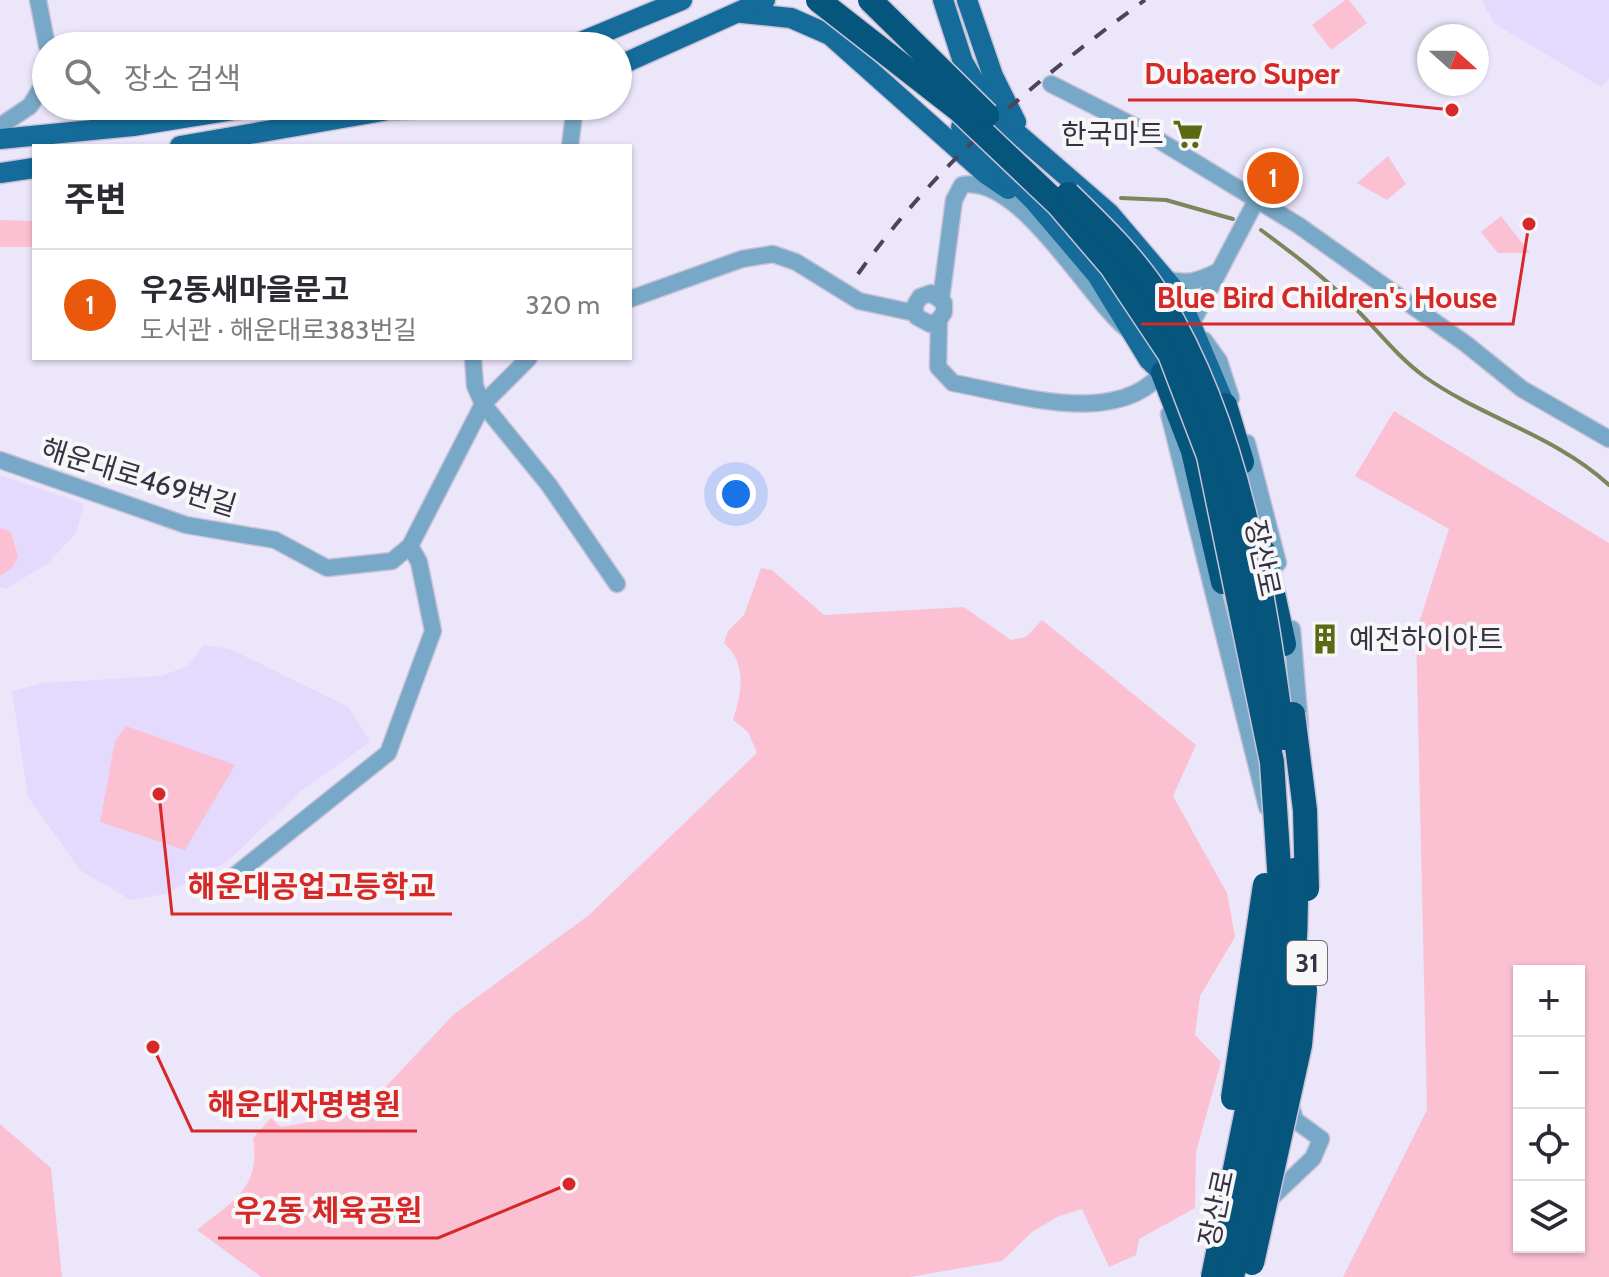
<!DOCTYPE html>
<html lang="ko">
<head>
<meta charset="utf-8">
<style>
	body { margin:0; font-family:Cabin,"Noto Sans KR",sans-serif; background:#f2f2f3; color:#2b2b33 }
	.controls { position:absolute; right:24px; bottom:24px; display:grid; overflow:hidden; border-radius:0px; box-shadow:0 2px 6px #0004 }
	.controls button { width:72px; height:72px; display:grid; place-items:center; padding:0; border:0; border-bottom:2px solid #e1e1e2; background:#fff; color:#2b2b33; font:40px sans-serif }
	.compass { position:absolute; left:1417px; top:24px; width:72px; height:72px; border-radius:50%; background:#fff; box-shadow:0 2px 6px #0004; rotate:111deg }
	.you { position:absolute; left:736px; top:494px; width:28px; height:28px; margin:-20px; border:6px solid #fff; border-radius:50%; background:#1a73e8; box-shadow:0 0 0 12px #1a73e833 }
	.badge { display:grid; place-items:center; width:52px; height:52px; border-radius:50%; background:#ea580c; color:#fff; font-size:26px; font-weight:700 }
	.pin { position:absolute; translate:-50% -50%; border:4px solid #fff; box-shadow:0 2px 8px #0006 }
	.list { margin:0; padding:0; list-style:none }
	h2 { display:flex; justify-content:space-between; align-items:center; height:104px; margin:0; padding:0 32px; font-size:34px }
	h2 small { font-size:26px; font-weight:400; color:#7c7c81 }
	.list li { display:grid; grid-template-columns:52px 1fr auto; gap:24px; align-items:center; box-sizing:border-box; height:112px; padding:0 32px; border-top:2px solid #e1e1e2 }
	.list b { display:block; font-size:30px; white-space:nowrap }
	.list p { margin:0; font-size:26px; white-space:nowrap; color:#7c7c81 }
	.list em { font-size:26px; font-style:normal; color:#7c7c81 }
	.icon { flex:none; width:44px; height:44px; fill:none; stroke:currentColor; stroke-width:2; stroke-linecap:round; stroke-linejoin:round }
	.map { position:relative; flex:none; width:1609px; height:1277px; overflow:hidden }
	.search { position:absolute; background:#fff; box-shadow:0 2px 6px #0004; left:32px; top:32px; width:600px; height:88px; display:flex; align-items:center; gap:20px; box-sizing:border-box; padding:0 28px; border-radius:44px; color:#7c7c81; font-size:30px }
	.panel { position:absolute; background:#fff; box-shadow:0 2px 6px #0004; left:32px; top:144px; width:600px; height:216px; border-radius:0px }
	.map>svg:first-child { display:block }
	.built { fill:#e4dafd }
	.green { fill:#fbc1d2; fill-rule:evenodd }
	.lines { fill:none; stroke-linecap:round; stroke-linejoin:round }
	.stream { stroke:#7d865a; stroke-width:4 }
	.minor-casing { stroke:#c8c2d7; stroke-width:19 }
	.major-casing { stroke:#c8c2d7; stroke-width:23 }
	.highway-casing { stroke:#c8c2d7; stroke-width:27 }
	.minor { stroke:#78a8c8; stroke-width:16 }
	.major { stroke:#156c9a; stroke-width:20 }
	.highway { stroke:#06557d; stroke-width:24 }
	.rail { stroke:#4b4559; stroke-width:4; stroke-dasharray:14 14; stroke-linecap:butt }
	.highway-bridge-casing { stroke:#c8c2d7; stroke-width:27; stroke-linecap:butt }
	.highway-bridge { stroke:#06557d; stroke-width:24 }
	.labels { text-anchor:middle; dominant-baseline:central; stroke-width:8; stroke-linejoin:round; paint-order:stroke }
	.shield { fill:#f7f7f7; stroke:#716c7a; stroke-width:2 }
	.shield-label { font-size:26px; font-weight:bold; fill:#373145 }
	.poi-label { font-size:28px; fill:#373145; stroke:#f7f7f7; text-anchor:end }
	.street-label { font-size:28px; fill:#373145; stroke:#f7f7f7 }
	.leader { fill:none; stroke:#d62828; stroke-width:3 }
	.callout-dot { fill:#d62828; stroke:#f7f7f7; stroke-width:3 }
	.callout-label { font-size:30px; text-anchor:middle; font-weight:bold; fill:#d62828; stroke:#f7f7f7; stroke-width:8; stroke-linejoin:round; paint-order:stroke }
</style>
</head>
<body>
<div class="map">
<svg width="1609" height="1277" viewBox="0 0 1609 1277">
	<rect width="100%" height="100%" fill="#ece6fb"/>
	<g class="built">
		<polygon points="1481,0 1609,0 1609,79 1601,87 1495,24"/>
		<polygon points="0,475 84,504 76,533 47,564 6,589 0,587"/>
		<polygon points="204,645 230,649 349,707 370,742 301,791 227,862 165,894 131,900 80,870 28,797 12,691 43,683 161,676 188,666"/>
	</g>
	<g class="green">
		<polygon points="1345,0 1349,0 1367,23 1331,50 1312,25"/>
		<polygon points="1388,156 1406,184 1387,200 1357,183"/>
		<polygon points="1501,216 1530,253 1498,253 1481,232"/>
		<polygon points="0,220 34,221 34,247 0,247"/>
		<path d="M1394 411 1609 543V1277H1343L1427 1110 1416 632 1449 529 1355 476ZM1519 971H1579V1247H1519Z"/>
		<polygon points="0,528 11,532 18,557 12,568 0,576"/>
		<path d="M761 568 772 570 824 615 964 607 1011 640 1026 637 1042 620 1196 745 1173 796 1227 893 1235 937 1200 996 1195 1035 1221 1062 1196 1152 1195 1208 1139 1239 1136 1255 1109 1267 1082 1209 1057 1217 1032 1232 1002 1261 910 1277H261L197 1230C232 1201 261 1189 253 1138L271 1118 281 1127 361 1113 454 1014 589 915 757 753 748 732 733 720C742 694 747 663 724 643L728 631 744 615Z"/>
		<polygon points="126,726 235,765 185,850 100,822 115,741"/>
		<polygon points="0,1124 51,1168 62,1277 0,1277"/>
	</g>
	<g class="lines">
		<g class="stream">
			<polyline points="1121,198 1166,200 1233,219"/>
			<path d="M1261 230C1292 253 1323 276 1351 304 1376 328 1396 356 1425 377 1483 418 1556 436 1609 485"/>
		</g>
		<g class="minor-casing">
			<g id="minor">
				<polyline points="38,0 47,46"/>
				<polyline points="1051,84 1142,130 1298,225 1466,344 1522,389 1609,439"/>
				<polyline points="93,106 133,126"/>
				<polyline points="0,126 30,106 46,80"/>
				<polyline points="570,146 575,106"/>
				<path d="M1165 279C1187 285 1199 281 1219 271"/>
				<polyline points="630,299 742,259 773,254 796,262 859,301 915,313"/>
				<path d="M941 299 954 200 962 185C1021 174 1088 299 1128 330"/>
				<path d="M939 320 930 324 917 317 914 307 920 297 931 293 944 303V312L939 320 938 367 953 383C1016 394 1124 431 1167 366"/>
				<polyline points="1187,332 1257,199"/>
				<polyline points="1204,340 1219,361 1231,398"/>
				<polyline points="473,358 475,386 483,404 549,485 617,584"/>
				<polyline points="1169,414 1267,807"/>
				<polyline points="1247,443 1278,563"/>
				<polyline points="0,460 186,525 275,540 327,568 392,561 410,546 483,404 529,358"/>
				<polyline points="1292,629 1300,726"/>
				<polyline points="214,892 388,753 433,631 419,562 410,546"/>
				<polyline points="1269,1205 1271,1198 1313,1158 1321,1139 1295,1120 1290,1102"/>
			</g>
		</g>
		<g class="major-casing">
			<g id="major">
				<polyline points="943,0 963,62 983,96 1005,123 1109,213 1178,294 1225,405"/>
				<polyline points="967,0 993,76 1016,122"/>
				<polyline points="742,13 791,18 830,35 986,174 1008,189"/>
				<polyline points="571,46 682,0"/>
				<polyline points="618,66 765,0"/>
				<polyline points="961,127 1035,202 1097,275 1149,360 1163,373"/>
				<polyline points="0,139 133,126 259,106"/>
				<polyline points="180,146 389,110 466,106"/>
				<polyline points="0,173 34,168"/>
			</g>
		</g>
		<g class="highway-casing">
			<g id="highway">
				<polyline points="1163,373 1193,451 1223,582"/>
				<polyline points="1225,405 1242,462"/>
				<polyline points="1264,552 1284,644"/>
			</g>
		</g>
		<use href="#minor" class="minor"/>
		<use href="#major" class="major"/>
		<use href="#highway" class="highway"/>
		<path class="rail" d="M858 274C939 161 1033 82 1145 0"/>
		<g class="highway-bridge-casing">
			<g id="highway-bridge">
				<polyline points="818,0 959,110 1058,204 1112,267 1170,354 1209,456 1272,762 1280,883 1265,1022 1213,1277"/>
				<polyline points="870,0 987,115"/>
				<path d="M1068 194C1101 226 1136 260 1160 299 1239 429 1263 589 1283 738"/>
				<polyline points="1293,714 1305,810 1307,889"/>
				<polyline points="1233,1098 1265,885"/>
				<polyline points="1252,1263 1300,1045 1305,989"/>
				<path d="M1232 1277C1260 1144 1303 1006 1295 870"/>
			</g>
		</g>
		<use href="#highway-bridge" class="highway-bridge"/>
	</g>
	<defs>
		<g id="supermarket-bare" transform="scale(2.4)"><path d="M-6-5.5h2.5l.6 2H6L4.5 2H-2.5L-4.4-4H-6ZM-1.5 3.2a1.3 1.3 0 1 0 .1 0ZM3 3.2a1.3 1.3 0 1 0 .1 0Z" fill="#5b6912" stroke="#f7f7f7" stroke-width="2.5" paint-order="stroke"/></g>
		<g id="building-bare" transform="scale(2.4)"><path d="M-4-6H4V6H1V3H-1V6H-4ZM-2.5-4.3h1.7v1.8h-1.7ZM.8-4.3h1.7v1.8H.8ZM-2.5-1h1.7V.8h-1.7ZM.8-1h1.7V.8H.8Z" fill="#5b6912" stroke="#f7f7f7" stroke-width="2.5" paint-order="stroke"/></g>
	</defs>
	<g fill-rule="evenodd">
		<use href="#supermarket-bare" x="1188" y="134"/>
		<use href="#building-bare" x="1325" y="639"/>
	</g>
	<g class="labels">
		<rect class="shield" x="1287" y="941" width="40" height="44" rx="6"/>
		<g class="shield-label">
			<text x="1307" y="963">31</text>
		</g>
		<g class="poi-label">
			<text x="1164" y="134">한국마트</text>
			<text x="1349" y="639" text-anchor="start">예전하이아트</text>
		</g>
		<g class="street-label">
			<text transform="translate(139 477) rotate(17)">해운대로469번길</text>
			<text transform="translate(1263 558) rotate(78)">장산로</text>
			<text transform="translate(1216 1208) rotate(-78)">장산로</text>
		</g>
	</g>
	<path class="leader" d="M1452 110L1355 100H1128M1529 224L1513 324H1141M159 794L172 914H452M153 1047L192 1131H417M569 1184L438 1238H218"/>
	<g class="callout-dot">
		<circle cx="1452" cy="110" r="8"/>
		<circle cx="1529" cy="224" r="8"/>
		<circle cx="159" cy="794" r="8"/>
		<circle cx="153" cy="1047" r="8"/>
		<circle cx="569" cy="1184" r="8"/>
	</g>
	<g class="callout-label">
		<text x="1242" y="84">Dubaero Super</text>
		<text x="1327" y="308">Blue Bird Children's House</text>
		<text x="312" y="897">해운대공업고등학교</text>
		<text x="304" y="1115">해운대자명병원</text>
		<text x="328" y="1221">우2동 체육공원</text>
	</g>
</svg>
<div class="controls">
<button>+</button>
<button>−</button>
<button><svg class="icon" aria-label="locate" viewBox="0 0 24 24"><circle cx="12" cy="12" r="6"/><path d="M12 2v4M12 18v4M2 12h4M18 12h4"/></svg></button>
<button><svg class="icon" aria-label="layers" viewBox="0 0 24 24"><path d="M12 4l9 5-9 5-9-5zM3 14l9 5 9-5"/></svg></button>
</div>
<svg class="compass" viewBox="-18 -18 36 36"><path d="M0-13l5 13h-10z" fill="#e53935"/><path d="M0 13l5-13h-10z" fill="#7c7c81"/></svg>
<div class="you"></div>
<div class="pin badge" style="left:1273px;top:178px">1</div>
<div class="search"><svg class="icon" aria-label="search" viewBox="0 0 24 24"><circle cx="10" cy="10" r="6"/><path d="M15 15l6 6"/></svg>장소 검색</div>
<section class="panel">
<h2>주변<small></small></h2>
<ul class="list">
<li><span class="badge">1</span><div><b>우2동새마을문고</b><p>도서관 · 해운대로383번길</p></div><em>320 m</em></li>
</ul>
</section>
</div>
</body>
</html>
